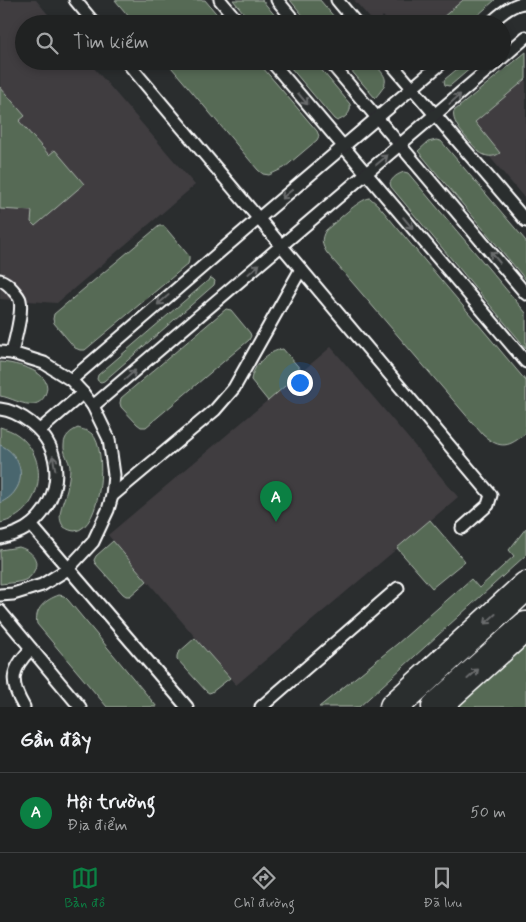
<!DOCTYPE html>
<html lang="vi">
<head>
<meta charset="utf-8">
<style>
	body { margin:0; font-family:Mynerve,sans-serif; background:#282a2a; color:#f1f3f6 }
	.you { position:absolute; left:299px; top:382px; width:18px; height:18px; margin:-12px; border:4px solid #fff; border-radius:50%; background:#1a73e8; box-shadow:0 0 0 8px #1a73e833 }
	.badge { display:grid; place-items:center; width:32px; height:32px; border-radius:50%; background:#0b8043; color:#fff; font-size:16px; font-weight:700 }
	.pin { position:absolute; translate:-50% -41px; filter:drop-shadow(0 1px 2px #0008) }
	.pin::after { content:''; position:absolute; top:26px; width:18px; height:15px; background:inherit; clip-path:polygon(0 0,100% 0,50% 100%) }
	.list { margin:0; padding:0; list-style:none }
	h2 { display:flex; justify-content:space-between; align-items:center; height:65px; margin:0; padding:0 20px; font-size:21px }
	h2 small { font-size:16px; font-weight:400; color:#a2a4a5 }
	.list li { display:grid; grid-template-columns:32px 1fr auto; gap:15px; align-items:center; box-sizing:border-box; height:80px; padding:0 20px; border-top:1px solid #3d3f40 }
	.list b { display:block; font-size:19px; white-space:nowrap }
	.list p { margin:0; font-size:16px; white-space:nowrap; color:#a2a4a5 }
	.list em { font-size:16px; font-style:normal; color:#a2a4a5 }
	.icon { flex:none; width:28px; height:28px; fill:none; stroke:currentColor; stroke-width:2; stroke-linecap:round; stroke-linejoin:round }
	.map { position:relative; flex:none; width:526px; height:707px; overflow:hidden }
	.search { position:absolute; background:#202222; box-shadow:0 2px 8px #0003; left:15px; right:15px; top:15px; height:55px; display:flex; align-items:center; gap:12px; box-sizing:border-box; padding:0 18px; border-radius:28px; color:#a2a4a5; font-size:19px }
	.sheet { height:145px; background:#202222 }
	nav { display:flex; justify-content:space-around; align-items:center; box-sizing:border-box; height:70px; border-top:1px solid #3d3f40; background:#202222; font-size:14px; color:#a2a4a5 }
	nav a { display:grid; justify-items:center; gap:2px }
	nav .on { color:#0b8043 }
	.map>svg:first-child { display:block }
	.built { fill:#403d41 }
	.green { fill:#566a55; stroke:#aab4aa }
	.water { fill:#4a666e; stroke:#92a3a8 }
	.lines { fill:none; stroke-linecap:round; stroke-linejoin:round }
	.lane-casing { stroke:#fff; stroke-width:15 }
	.secondary-casing { stroke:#fff; stroke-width:31 }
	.lane { stroke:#2a2d2e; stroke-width:11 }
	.secondary { stroke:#2a2d2e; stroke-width:28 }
	.oneway { stroke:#6a6c6d }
</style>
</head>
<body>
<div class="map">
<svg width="526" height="707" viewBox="0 0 526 707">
	<rect width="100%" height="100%" fill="#2a2d2e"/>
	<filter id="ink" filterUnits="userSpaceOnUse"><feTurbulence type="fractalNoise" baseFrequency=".02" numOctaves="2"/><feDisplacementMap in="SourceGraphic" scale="10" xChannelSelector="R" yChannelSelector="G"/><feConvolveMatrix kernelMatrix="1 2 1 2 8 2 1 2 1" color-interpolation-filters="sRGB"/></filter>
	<g filter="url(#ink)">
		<g class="built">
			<polygon points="0,0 36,0 56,24 24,24 24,61 88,61 195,185 57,303 0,299"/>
			<polygon points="354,0 463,0 435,24 389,24 383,16 378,24 375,24"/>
			<polygon points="526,79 526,200 489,156 497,155 475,122"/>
			<polygon points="331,347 458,497 236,685 108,535"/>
		</g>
		<g class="green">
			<polygon points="115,0 205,0 225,24 135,24"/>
			<polygon points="233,0 262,0 282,24 253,24"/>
			<polygon points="290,0 320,0 340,24 310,24"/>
			<polygon points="463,0 495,0 468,24 435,24"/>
			<path d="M526 52V79L475 122 500 153C493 158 486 157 479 152 471 142 450 124 454 111Z"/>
			<polygon points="166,61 257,61 317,131 319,136 317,140 284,168 269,175 263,174 258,170"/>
			<path d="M285 61H314L350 104C352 113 345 118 337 121L334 119Z"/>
			<path d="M343 61H372C387 78 391 80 375 98Z"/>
			<polygon points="467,61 479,61 451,85 449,86 445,85 444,81 445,79"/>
			<polygon points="0,87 25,116 19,121 49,155 55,150 84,184 35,226 31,222 32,211 0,209"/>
			<polygon points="436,140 441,141 526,241 526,280 418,151 428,142"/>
			<path d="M404 172 408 173 526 313V348L391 187 390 183C393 177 398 174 404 172Z"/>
			<path d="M370 198 378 205 526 381V433C509 447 501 450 483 435L327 253C322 245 320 239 326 230 335 223 359 199 370 198Z"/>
			<polygon points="159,226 164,226 189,256 189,260 188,264 85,350 80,350 75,348 54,323 53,319 54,314"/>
			<polygon points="211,278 213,279 215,281 214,285 104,381 101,382 98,381 97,379 98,375"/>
			<polygon points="226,309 231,310 250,333 251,336 249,340 146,427 141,427 137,424 121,407 120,403 121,398"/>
			<path d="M283 349 302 371 268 401 251 380C253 365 268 351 283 349Z"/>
			<path d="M0 362C16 363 56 372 45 395 43 400 39 403 34 404 23 406 10 397 0 396Z"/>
			<path d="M0 427C6 429 13 431 18 435 52 460 42 514 0 523Z"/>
			<path d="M78 428C83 430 88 430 92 434 108 449 102 528 75 531 71 531 67 529 64 527 55 517 64 501 67 490 68 484 70 474 70 467 69 460 63 453 64 445 64 436 71 431 78 428Z"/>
			<polygon points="430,520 465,561 432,588 397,548"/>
			<polygon points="526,528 526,555 359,707 319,707 397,644 471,579 479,588 514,556 509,550"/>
			<polygon points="113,541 147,581 130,596 126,596 123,594 95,563 94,560 96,556"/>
			<path d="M19 547C29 550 39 557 35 569 33 573 31 577 27 579 20 583 8 583 0 584V550Z"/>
			<path d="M59 595 64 596 68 600 157 707H107L37 624C34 609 45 600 59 595Z"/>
			<polygon points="195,638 230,678 212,692 209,693 206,691 177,659 177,656 178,653"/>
			<polygon points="526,645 526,707 458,707"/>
		</g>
		<path class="water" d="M0 445C18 452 27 475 15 491 12 496 6 500 0 503Z"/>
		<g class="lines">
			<g class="lane-casing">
				<g id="lane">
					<polyline points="75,0 95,24"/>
					<polyline points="220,0 240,24"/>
					<polyline points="277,0 297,24"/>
					<polyline points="337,0 357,24"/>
					<path d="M489 24C500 15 512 3 526 3"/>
					<polyline points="502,58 526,37"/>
					<polyline points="126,61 491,495 488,505 462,528"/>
					<polyline points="271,61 526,362"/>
					<polyline points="329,61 526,294"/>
					<polyline points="389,61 526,221"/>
					<path d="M0 280C6 282 9 285 13 290 15 293 19 296 20 300 23 313 15 339 12 353"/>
					<polyline points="0,352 12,353 44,363 71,380 83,393 93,406 109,439 114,475 112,496 108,510 93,542 68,569 42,585 13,594 0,595"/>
					<polyline points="71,380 258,219 444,61"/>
					<polyline points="93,406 498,61"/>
					<path d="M0 409C11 410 23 417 31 423 65 450 63 497 32 524 23 532 11 535 0 538"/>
					<polyline points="40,430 83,393"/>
					<polyline points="112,496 215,410 234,388 301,269"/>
					<polyline points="31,525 187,707"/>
					<polyline points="0,611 80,707"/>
					<path d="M24 707C9 682 11 669 31 649"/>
					<polyline points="261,707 398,588"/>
				</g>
			</g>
			<g class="secondary-casing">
				<g id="secondary">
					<polyline points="394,707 526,586"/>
					<polyline points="436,707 526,626"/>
				</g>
			</g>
			<use href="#lane" class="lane"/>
			<use href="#secondary" class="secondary"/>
		</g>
		<defs><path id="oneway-shaft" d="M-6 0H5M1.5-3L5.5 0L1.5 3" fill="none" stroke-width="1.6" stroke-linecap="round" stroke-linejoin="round" transform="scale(1.25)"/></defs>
		<g class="oneway">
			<use href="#oneway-shaft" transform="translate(303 99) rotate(50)"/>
			<use href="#oneway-shaft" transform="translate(455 99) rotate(-41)"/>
			<use href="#oneway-shaft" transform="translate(382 160) rotate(-40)"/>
			<use href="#oneway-shaft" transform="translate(287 194) rotate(140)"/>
			<use href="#oneway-shaft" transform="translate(408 223) rotate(50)"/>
			<use href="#oneway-shaft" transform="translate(495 257) rotate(-130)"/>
			<use href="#oneway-shaft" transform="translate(254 269) rotate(-41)"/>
			<use href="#oneway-shaft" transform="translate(163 300) rotate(139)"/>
			<use href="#oneway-shaft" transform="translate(130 375) rotate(-41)"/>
			<use href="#oneway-shaft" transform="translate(54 463) rotate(-101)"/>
			<use href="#oneway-shaft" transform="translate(490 619) rotate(138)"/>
			<use href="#oneway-shaft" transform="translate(473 674) rotate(-42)"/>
		</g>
	</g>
</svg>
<div class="you"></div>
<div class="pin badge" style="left:276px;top:522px">A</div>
<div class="search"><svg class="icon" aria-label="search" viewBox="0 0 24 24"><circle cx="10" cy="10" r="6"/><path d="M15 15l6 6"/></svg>Tìm kiếm</div>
</div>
<section class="sheet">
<h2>Gần đây<small></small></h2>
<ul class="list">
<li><span class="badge">A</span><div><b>Hội trường</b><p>Địa điểm</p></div><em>50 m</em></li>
</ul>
</section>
<nav>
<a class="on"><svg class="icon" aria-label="map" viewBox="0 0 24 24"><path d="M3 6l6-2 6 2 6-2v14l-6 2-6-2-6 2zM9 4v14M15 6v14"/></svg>Bản đồ</a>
<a><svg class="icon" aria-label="directions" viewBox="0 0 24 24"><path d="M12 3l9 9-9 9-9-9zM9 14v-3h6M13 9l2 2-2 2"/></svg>Chỉ đường</a>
<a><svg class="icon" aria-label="saved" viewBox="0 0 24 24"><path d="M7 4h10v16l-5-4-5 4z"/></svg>Đã lưu</a>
</nav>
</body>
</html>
